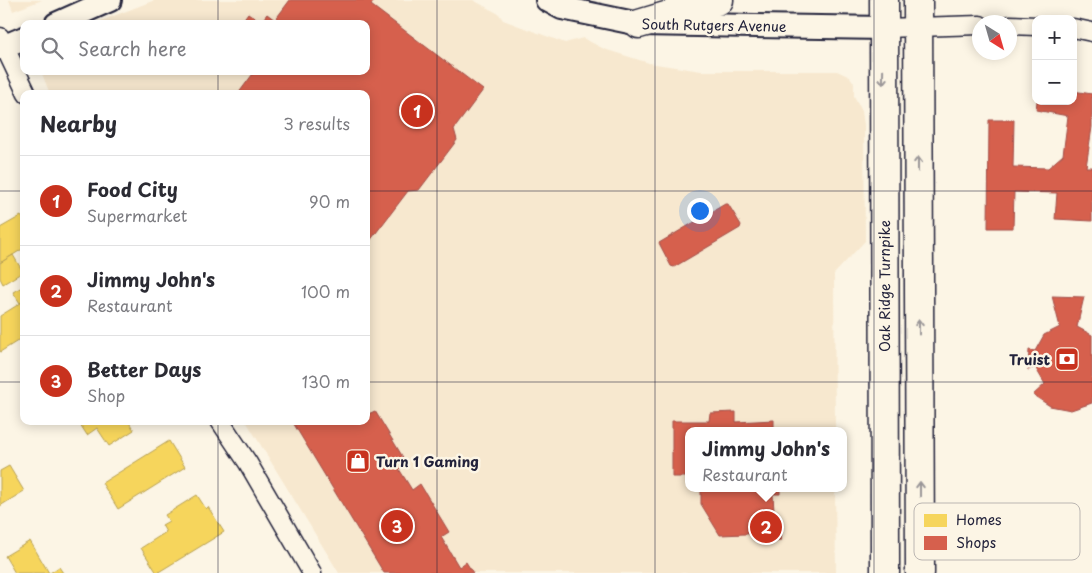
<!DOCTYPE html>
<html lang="en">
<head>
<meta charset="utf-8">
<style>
	body { margin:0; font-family:"Playpen Sans",sans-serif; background:#f2f2f3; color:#2b2b33 }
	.controls { position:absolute; right:15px; top:15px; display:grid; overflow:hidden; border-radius:10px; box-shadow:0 2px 12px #0003 }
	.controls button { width:45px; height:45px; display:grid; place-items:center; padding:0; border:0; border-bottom:1px solid #e1e1e2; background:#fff; color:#2b2b33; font:25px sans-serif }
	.compass { position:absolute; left:972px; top:15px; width:45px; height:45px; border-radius:50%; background:#fff; box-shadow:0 2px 12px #0003; rotate:143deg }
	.you { position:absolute; left:699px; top:210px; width:18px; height:18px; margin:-12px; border:4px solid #fff; border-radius:50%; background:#1a73e8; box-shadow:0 0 0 8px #1a73e833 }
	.badge { display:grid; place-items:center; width:32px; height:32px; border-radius:50%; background:#c8321e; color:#fff; font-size:16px; font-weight:700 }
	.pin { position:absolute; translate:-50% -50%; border:2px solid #fff; box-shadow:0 1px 5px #0006 }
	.popup { position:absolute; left:685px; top:427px; width:162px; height:65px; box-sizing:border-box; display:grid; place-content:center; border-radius:10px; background:#fff; filter:drop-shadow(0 1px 4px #0005); font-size:16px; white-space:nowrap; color:#7c7c81 }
	.popup b { font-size:19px; color:#2b2b33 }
	.popup::after { content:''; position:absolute; left:50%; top:100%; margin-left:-10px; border:10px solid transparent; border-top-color:#fff }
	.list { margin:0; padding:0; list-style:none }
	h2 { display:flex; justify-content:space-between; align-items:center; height:65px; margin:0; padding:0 20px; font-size:21px }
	h2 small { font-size:16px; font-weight:400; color:#7c7c81 }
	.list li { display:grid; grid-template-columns:32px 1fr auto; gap:15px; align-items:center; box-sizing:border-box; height:90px; padding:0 20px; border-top:1px solid #e1e1e2 }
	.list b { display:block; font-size:19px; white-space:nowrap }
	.list p { margin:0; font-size:16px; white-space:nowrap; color:#7c7c81 }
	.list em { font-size:16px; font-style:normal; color:#7c7c81 }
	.icon { flex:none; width:28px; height:28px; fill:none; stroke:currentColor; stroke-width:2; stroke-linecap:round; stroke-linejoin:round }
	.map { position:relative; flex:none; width:1092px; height:573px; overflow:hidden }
	.search { position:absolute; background:#fff; box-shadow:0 2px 12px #0003; left:20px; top:20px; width:350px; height:55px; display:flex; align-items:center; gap:12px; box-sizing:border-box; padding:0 18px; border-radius:10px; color:#7c7c81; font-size:19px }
	.panel { position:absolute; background:#fff; box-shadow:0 2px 12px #0003; left:20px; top:90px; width:350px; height:335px; border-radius:10px }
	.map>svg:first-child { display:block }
	.built { fill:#f7e8cf }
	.homes { fill:#f6d55c; stroke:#b69f52 }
	.shops { fill:#d6604d; stroke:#a04d48 }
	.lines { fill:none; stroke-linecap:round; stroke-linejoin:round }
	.minor-casing { stroke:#22223b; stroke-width:21 }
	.tertiary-casing { stroke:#22223b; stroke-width:26 }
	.trunk-casing { stroke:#22223b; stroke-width:31 }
	.minor { stroke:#fcf5e5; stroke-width:18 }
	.tertiary { stroke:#fcf5e5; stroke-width:22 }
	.trunk { stroke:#fcf5e5; stroke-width:28 }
	.oneway { stroke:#9a9698 }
	.grid { fill:none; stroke:#22223b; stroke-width:1; stroke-opacity:0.55 }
	.labels { text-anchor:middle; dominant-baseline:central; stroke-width:5; stroke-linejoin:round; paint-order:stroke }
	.street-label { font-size:14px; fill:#22223b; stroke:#fcf5e5 }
	.poi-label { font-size:14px; font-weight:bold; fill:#22223b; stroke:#fcf5e5; text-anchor:end }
	.key { fill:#fcf5e5; stroke:#bbb6b2; stroke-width:1 }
	.key-label { font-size:14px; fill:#22223b }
</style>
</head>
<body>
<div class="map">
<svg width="1092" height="573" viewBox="0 0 1092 573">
	<rect width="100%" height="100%" fill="#fcf5e5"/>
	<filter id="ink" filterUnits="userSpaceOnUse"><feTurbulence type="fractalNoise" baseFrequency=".02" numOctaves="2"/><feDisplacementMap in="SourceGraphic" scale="10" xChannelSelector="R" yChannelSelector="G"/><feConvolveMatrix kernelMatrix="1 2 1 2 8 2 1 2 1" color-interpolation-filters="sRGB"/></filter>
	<g filter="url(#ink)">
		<g class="built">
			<polygon points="9,0 42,0 13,11"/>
			<polygon points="155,0 473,0 499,14 503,20 565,43 583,38 604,49 649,63 701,71 837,71 850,77 854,83 854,96 862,111 864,125 865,241 834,274 835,431 688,431 688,488 835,488 836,573 339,573 246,421 366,421 366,94 50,94 41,71 366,71 366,24 93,24"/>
		</g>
		<g class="homes">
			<polygon points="21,216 24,220 24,248 0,263 0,228"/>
			<polygon points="13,255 23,272 3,284 0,278 0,263"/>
			<polygon points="24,286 24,301 20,303 13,292"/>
			<polygon points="24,301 24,337 0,352 0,316"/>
			<polygon points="78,421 128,421 134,430 109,446 97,428 87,435"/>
			<polygon points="169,441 185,467 118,509 102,483"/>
			<polygon points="9,466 24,491 0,506 0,471"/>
			<polygon points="197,495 206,509 208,507 224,532 157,573 141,548 166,532 162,525 169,521 165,515"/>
			<polygon points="30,541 49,573 15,573 5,556"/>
			<polygon points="59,567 63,573 50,573"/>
		</g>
		<g class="shops">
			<polygon points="290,0 374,0 371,5 483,90 454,129 457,140 419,190 408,191 366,246 366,94 238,94 255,71 366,71 366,24 240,24 248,13 261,22 267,14 275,20"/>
			<polygon points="1073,91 1092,94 1092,127 1086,167 1092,167 1092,221 1055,219 1057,193 1014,192 1013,228 988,228 989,120 1014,120 1013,167 1048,168 1063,155 1068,116 1036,110 1037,101 1073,101"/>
			<polygon points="725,204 728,204 741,225 740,228 674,267 671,266 659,243"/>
			<polygon points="1052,296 1084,297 1077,327 1092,335 1092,403 1071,410 1050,406 1033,395 1045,384 1035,367 1028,370 1029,350 1035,351 1044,335 1060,327"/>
			<polygon points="375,411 407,464 399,469 412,490 420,484 449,532 441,537 459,567 466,562 473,573 384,573 292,421 366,421 366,415"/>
			<polygon points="736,412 736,422 774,420 774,431 688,431 688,477 672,477 672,421 709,421 710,413"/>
			<polygon points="701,488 780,488 780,494 773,494 775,530 780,529 781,540 770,541 770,533 720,535 701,504"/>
		</g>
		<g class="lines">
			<g class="minor-casing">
				<g id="minor">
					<polyline points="1010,25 1036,26"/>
					<polyline points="885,28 980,25"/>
					<polyline points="1073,28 1092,32"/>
					<polyline points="0,37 27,94"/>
					<polyline points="220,421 248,463 312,573"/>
				</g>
			</g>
			<g class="tertiary-casing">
				<g id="tertiary">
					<polyline points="547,0 562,8 639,24 885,28"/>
					<polyline points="56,24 110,0"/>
					<polyline points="0,48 24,38"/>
				</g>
			</g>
			<g class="trunk-casing">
				<g id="trunk">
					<polyline points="884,0 885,573"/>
					<polyline points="918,0 920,573"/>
					<polyline points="639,24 719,0"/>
				</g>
			</g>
			<use href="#minor" class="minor"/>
			<use href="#tertiary" class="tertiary"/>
			<use href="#trunk" class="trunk"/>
		</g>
		<defs><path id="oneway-shaft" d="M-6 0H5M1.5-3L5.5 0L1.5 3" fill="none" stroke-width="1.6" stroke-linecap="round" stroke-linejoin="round" transform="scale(1.25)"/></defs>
		<g class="oneway">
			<use href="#oneway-shaft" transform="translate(883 77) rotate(91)"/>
			<use href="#oneway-shaft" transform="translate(918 164) rotate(-90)"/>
			<use href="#oneway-shaft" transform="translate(919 327) rotate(-90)"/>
			<use href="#oneway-shaft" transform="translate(920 489) rotate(-90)"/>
		</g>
	</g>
	<path class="grid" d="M218 0V24M437 0V573M655 0V573M874 0V573M218 71V94M0 191H24M366 191H1092M0 382H24M366 382H1092M218 421V573"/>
	<defs>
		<g id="bank-square" transform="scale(1.25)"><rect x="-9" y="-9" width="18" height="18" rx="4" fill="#c8321e" stroke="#fcf5e5"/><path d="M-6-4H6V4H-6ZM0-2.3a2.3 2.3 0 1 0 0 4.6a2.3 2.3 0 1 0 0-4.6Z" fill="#fff"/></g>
		<g id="shop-square" transform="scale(1.25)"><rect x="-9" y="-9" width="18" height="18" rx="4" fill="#c8321e" stroke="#fcf5e5"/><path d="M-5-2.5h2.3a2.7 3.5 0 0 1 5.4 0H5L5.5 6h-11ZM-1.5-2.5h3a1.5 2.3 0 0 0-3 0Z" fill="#fff"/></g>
	</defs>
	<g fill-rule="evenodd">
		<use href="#bank-square" x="1067" y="359"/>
		<use href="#shop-square" x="358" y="461"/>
	</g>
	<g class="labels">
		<g class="street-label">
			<text transform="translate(714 25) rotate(1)">South Rutgers Avenue</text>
			<text transform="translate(884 286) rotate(-90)">Oak Ridge Turnpike</text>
		</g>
		<g class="poi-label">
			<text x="1050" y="359">Truist</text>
			<text x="376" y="461" text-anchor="start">Turn 1 Gaming</text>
		</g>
	</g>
	<rect x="914" y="503" width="166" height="57" rx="8" class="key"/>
	<rect x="924" y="514" width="23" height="13" fill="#f6d55c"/>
	<rect x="924" y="536" width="23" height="14" fill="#d6604d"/>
	<g class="key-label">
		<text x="956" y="525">Homes</text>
		<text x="956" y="548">Shops</text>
	</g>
</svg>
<div class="controls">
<button>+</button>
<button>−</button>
</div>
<svg class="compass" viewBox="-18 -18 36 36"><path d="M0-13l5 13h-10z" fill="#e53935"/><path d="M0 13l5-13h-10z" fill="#7c7c81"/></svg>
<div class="you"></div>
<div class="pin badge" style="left:417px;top:111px">1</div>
<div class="pin badge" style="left:766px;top:527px">2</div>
<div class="popup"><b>Jimmy John's</b>Restaurant</div>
<div class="pin badge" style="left:397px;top:526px">3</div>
<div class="search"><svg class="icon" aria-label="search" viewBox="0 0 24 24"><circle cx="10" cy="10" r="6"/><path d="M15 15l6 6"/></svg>Search here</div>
<section class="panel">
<h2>Nearby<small>3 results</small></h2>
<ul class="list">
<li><span class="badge">1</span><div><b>Food City</b><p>Supermarket</p></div><em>90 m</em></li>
<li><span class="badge">2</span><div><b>Jimmy John's</b><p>Restaurant</p></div><em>100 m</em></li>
<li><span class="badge">3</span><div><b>Better Days</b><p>Shop</p></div><em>130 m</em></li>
</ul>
</section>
</div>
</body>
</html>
